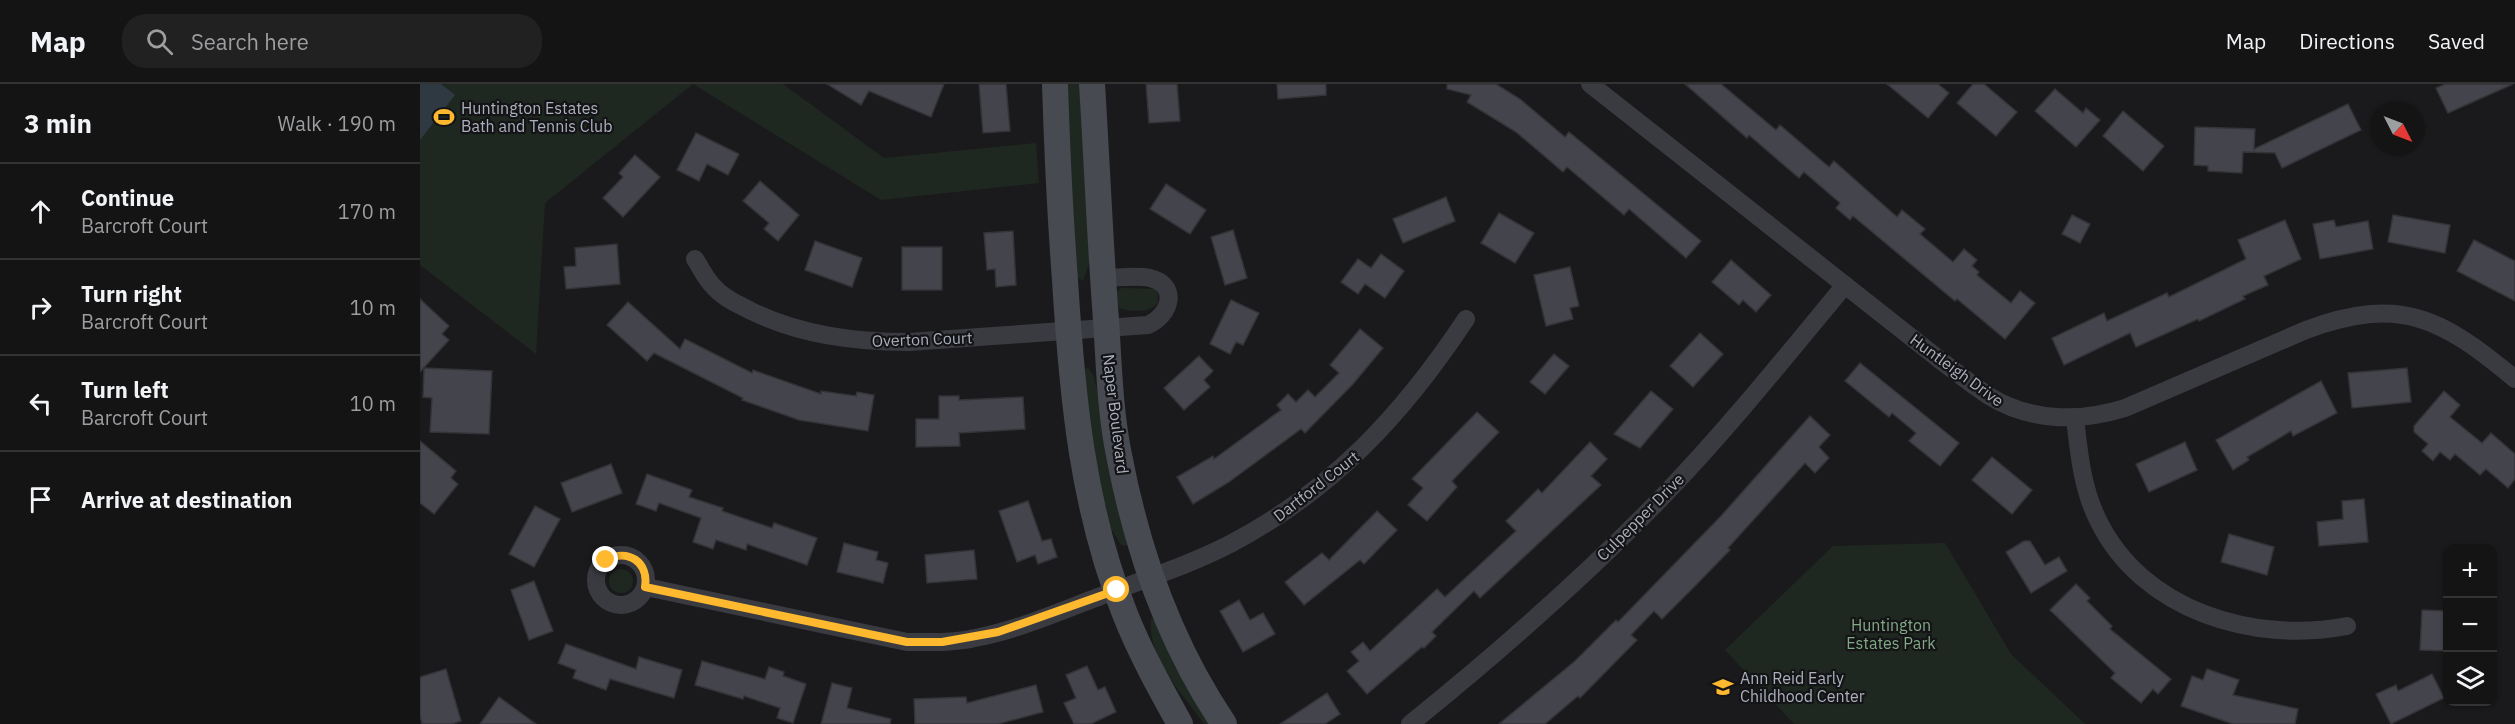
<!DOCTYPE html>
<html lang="en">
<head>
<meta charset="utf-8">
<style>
	body { margin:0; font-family:"IBM Plex Sans",sans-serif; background:#212122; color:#f1f3f6 }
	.controls { position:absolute; right:18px; bottom:18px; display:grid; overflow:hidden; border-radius:12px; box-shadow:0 2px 4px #0004 }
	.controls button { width:54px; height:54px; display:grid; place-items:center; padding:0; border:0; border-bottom:2px solid #333334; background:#141415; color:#f1f3f6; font:30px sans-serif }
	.compass { position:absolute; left:1951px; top:18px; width:54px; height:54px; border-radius:50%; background:#141415; box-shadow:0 2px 4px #0004; rotate:132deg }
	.stop { position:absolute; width:18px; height:18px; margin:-14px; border:4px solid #ffb92f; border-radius:50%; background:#fff }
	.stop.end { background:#ffb92f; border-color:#fff; box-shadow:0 2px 6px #0008 }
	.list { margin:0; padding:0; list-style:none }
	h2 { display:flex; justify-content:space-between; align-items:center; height:78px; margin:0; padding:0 24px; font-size:26px }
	h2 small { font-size:20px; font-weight:400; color:#9d9ea0 }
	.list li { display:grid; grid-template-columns:39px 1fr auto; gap:18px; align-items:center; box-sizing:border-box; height:96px; padding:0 24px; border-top:2px solid #333334 }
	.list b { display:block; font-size:22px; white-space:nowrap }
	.list p { margin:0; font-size:20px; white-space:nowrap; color:#9d9ea0 }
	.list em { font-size:20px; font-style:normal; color:#9d9ea0 }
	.icon { flex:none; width:33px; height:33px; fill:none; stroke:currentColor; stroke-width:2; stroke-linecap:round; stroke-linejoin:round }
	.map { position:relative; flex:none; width:2095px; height:640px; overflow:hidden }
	header { display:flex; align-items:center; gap:36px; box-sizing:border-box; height:84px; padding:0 30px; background:#141415; border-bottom:2px solid #333334 }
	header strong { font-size:28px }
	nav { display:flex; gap:33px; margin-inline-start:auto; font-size:21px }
	.search { width:420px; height:54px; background:#212122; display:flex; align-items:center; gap:15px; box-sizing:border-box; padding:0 21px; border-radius:24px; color:#9d9ea0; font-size:22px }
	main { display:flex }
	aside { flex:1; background:#141415 }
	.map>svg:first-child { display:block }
	.green { fill:#1f2820 }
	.water { fill:#2e3942 }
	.building { fill:#44454c; stroke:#333338; stroke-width:1.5 }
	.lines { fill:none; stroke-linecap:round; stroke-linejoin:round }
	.minor { stroke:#3a3b41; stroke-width:18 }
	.secondary { stroke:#484a52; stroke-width:26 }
	.route { stroke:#ffb92f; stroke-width:8 }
	.labels { text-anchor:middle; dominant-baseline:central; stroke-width:4.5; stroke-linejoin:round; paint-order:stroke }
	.poi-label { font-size:16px; fill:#abb0bc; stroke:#141417; text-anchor:start }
	.street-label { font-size:16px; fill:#abb0bc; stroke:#141417 }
	.park-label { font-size:16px; fill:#81a984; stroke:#141417 }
</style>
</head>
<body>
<header>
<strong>Map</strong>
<div class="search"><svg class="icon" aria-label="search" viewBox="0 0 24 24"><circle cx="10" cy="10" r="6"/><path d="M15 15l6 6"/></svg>Search here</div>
<nav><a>Map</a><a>Directions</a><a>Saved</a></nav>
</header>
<main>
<aside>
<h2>3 min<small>Walk · 190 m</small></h2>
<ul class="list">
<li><svg class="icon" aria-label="ahead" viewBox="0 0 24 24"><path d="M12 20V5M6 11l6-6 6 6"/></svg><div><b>Continue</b><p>Barcroft Court</p></div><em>170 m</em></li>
<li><svg class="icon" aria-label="right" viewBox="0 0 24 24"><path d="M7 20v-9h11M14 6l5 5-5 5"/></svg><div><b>Turn right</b><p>Barcroft Court</p></div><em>10 m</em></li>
<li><svg class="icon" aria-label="left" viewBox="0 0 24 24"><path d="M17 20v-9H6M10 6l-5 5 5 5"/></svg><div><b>Turn left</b><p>Barcroft Court</p></div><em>10 m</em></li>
<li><svg class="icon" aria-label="arrive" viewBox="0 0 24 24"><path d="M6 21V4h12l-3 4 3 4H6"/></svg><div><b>Arrive at destination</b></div></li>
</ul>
</aside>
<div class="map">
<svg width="2095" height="640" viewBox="0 0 2095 640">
	<rect width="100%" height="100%" fill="#1a1a1c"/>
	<g class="green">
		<polygon points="0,0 363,0 464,74 616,59 619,99 461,116 273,0 125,119 116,270 0,181"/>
		<polygon points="646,0 660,0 671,162 669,180 663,197 657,193 654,179"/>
		<path d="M701 204 735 205 738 209V219C730 229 711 228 699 224L696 208Z"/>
		<polygon points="668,284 673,291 679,312 708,458 706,462 701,461 687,438 669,348 663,293 665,285"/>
		<polygon points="1525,459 1591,570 1665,640 1374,640 1305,566 1413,462"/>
		<circle cx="201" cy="497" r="12"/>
		<path d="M731 534 735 535 795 640H784C762 608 727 576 731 534Z"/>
	</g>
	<polygon class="water" points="0,0 21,0 35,11 0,56"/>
	<g class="building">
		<polygon points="407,0 524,0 511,33 449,7 441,21"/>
		<polygon points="559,0 586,0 590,47 563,49"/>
		<polygon points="726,0 757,0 760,37 729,39"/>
		<polygon points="857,0 906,0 906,11 858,15"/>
		<polygon points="1027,0 1076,0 1100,15 1145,53 1149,48 1281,157 1266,174 1209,125 1204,131 1147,83 1143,88 1096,48 1047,18 1051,11 1027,5"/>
		<polygon points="1265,0 1301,0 1356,46 1360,41 1409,83 1414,77 1477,133 1482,126 1505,145 1500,150 1533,178 1544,165 1557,176 1552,182 1559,188 1557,191 1591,219 1600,207 1615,219 1585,255 1537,215 1535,217 1433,132 1430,136 1416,124 1420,119 1384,88 1379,94 1329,51 1327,54"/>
		<polygon points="1467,0 1518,0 1529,9 1508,34"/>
		<polygon points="1553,0 1564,0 1597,28 1576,52 1537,19"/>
		<polygon points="2025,0 2093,0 2028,29 2016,4"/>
		<polygon points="1635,5 1663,29 1666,24 1680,36 1656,63 1615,27"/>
		<polygon points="1928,20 1941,46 1862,84 1855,69 1823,68 1822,89 1788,87 1788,82 1774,81 1775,43 1835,45 1834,65"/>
		<polygon points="1703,27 1744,62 1723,87 1683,52"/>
		<polygon points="276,49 319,70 308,91 287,80 279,97 257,86"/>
		<polygon points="215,71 240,93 203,133 183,114 203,93 199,89"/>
		<polygon points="340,97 379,131 358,157 344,145 349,139 323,117"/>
		<polygon points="746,100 786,126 770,150 730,125"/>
		<polygon points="1026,113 1035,137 983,159 973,135"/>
		<polygon points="1079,129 1114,149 1095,179 1061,159"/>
		<polygon points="1652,131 1670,140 1660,159 1642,150"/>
		<polygon points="1973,131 2030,141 2025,169 1968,158"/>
		<polygon points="1865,136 1881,175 1844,192 1848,201 1823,212 1825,215 1779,237 1778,235 1716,263 1710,249 1644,281 1632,254 1684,229 1687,237 1747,209 1749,213 1826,175 1818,156"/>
		<polygon points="1914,136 1916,143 1948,137 1953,165 1900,175 1893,140"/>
		<polygon points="813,146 827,194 805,201 791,153"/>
		<polygon points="593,147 596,201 576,203 575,185 567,186 564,149"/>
		<polygon points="2054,156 2095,177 2095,217 2037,187"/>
		<polygon points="395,157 442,174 432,203 385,186"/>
		<polygon points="197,160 200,200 146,205 144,183 156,182 155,164"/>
		<rect x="482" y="163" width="40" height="43"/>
		<polygon points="961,170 984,187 965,214 945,200 938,210 921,198 938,175 951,184"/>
		<polygon points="1311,176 1351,211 1336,228 1323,216 1319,221 1292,198"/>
		<polygon points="1150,183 1159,222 1150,224 1153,235 1126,242 1114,191"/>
		<polygon points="0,215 29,242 22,250 29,256 0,288"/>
		<polygon points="811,216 839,229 823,261 816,258 810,270 790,260"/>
		<polygon points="208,218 260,265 265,255 332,289 333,286 401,310 401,307 436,312 437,308 454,311 448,347 379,336 322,316 323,314 234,269 227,277 187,241"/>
		<polygon points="940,245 963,264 933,300 885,349 881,345 809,398 773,420 757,393 793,372 794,375 861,326 857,321 868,310 876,318 888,306 895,313 919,289 910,281"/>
		<polygon points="1280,249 1303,270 1273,303 1250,282"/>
		<polygon points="1134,270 1149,282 1125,310 1110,298"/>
		<polygon points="779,272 793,287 784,296 790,303 764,326 744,304"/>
		<polygon points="1440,279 1539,359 1520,382 1489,357 1496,349 1472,329 1469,333 1425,297"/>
		<polygon points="4,284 72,287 69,350 10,348 12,314 3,313"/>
		<polygon points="1987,284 1991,318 1932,324 1928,289"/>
		<polygon points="1901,297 1917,329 1873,352 1871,347 1827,373 1829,376 1813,386 1796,356"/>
		<polygon points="1231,307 1253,325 1220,364 1194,350"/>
		<polygon points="2024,307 2040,321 2030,333 2062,359 2071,349 2095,370 2095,395 2088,404 2066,385 2060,391 2035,370 2030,376 2020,368 2013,377 2002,367 2008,360 1994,348 1994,342"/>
		<polygon points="519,312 539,312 539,316 603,313 605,345 539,349 540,362 496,363 496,335 519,335"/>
		<polygon points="1057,328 1079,348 1032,397 1037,403 1007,437 988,421 1003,404 992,395"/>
		<polygon points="1390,332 1410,351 1399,363 1409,374 1395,389 1385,379 1308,464 1310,466 1276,501 1242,535 1234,527 1211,551 1217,556 1160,614 1158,612 1125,640 1079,640 1155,577 1196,536 1198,538 1301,432"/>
		<polygon points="0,357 36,387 31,394 38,400 14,430 0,419"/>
		<polygon points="1170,358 1187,375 1171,392 1181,401 1060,514 1054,507 1012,548 1016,552 1004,564 1002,563 947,610 927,587 939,577 931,568 943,558 950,567 1017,505 1025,513 1096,447 1086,437 1118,405 1122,409"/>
		<polygon points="1765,358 1777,386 1729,408 1716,380"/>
		<polygon points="1572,373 1612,406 1592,430 1552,396"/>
		<polygon points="191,380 202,409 152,428 141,399"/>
		<polygon points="227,390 272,406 269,413 303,424 302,427 352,444 354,439 397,454 387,481 327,460 326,466 296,456 293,465 273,458 281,434 239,419 236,427 216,420"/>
		<polygon points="1944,415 1948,458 1899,462 1897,438 1923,435 1922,417"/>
		<polygon points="608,417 622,457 631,455 637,473 618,480 615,471 597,478 579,427"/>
		<polygon points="115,422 140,435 114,483 89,470"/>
		<polygon points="957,427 977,446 944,480 940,476 884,521 865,498 902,469 909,476"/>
		<polygon points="1809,450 1854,463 1847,491 1801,478"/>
		<polygon points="1604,457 1610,457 1625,481 1639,473 1647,487 1611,509 1586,468"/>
		<polygon points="424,459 458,468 456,476 468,479 463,499 417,488"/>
		<polygon points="554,466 557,495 507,499 505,471"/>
		<polygon points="114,497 133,547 109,556 91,506"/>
		<polygon points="1656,500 1670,514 1667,517 1692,542 1690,545 1751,595 1738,610 1733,605 1721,619 1691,594 1695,589 1630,526"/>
		<polygon points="819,516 830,536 843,529 855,550 823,568 800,527"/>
		<polygon points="2002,526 2028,527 2028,567 2000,566"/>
		<polygon points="146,560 216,585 219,573 262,586 254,614 190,595 186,606 153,594 156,586 138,579"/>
		<polygon points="282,577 345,595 349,583 364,588 363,592 386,600 373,639 357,634 360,624 324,612 323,615 275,601"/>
		<polygon points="667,582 678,606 685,603 696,628 671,640 654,640 644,619 656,614 646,591"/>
		<polygon points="26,585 41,637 32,640 2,640 0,632 0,593"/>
		<polygon points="1787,585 1819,596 1813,611 1878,625 1875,640 1813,640 1761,622 1772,592 1783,596"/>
		<polygon points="2012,590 2024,614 1971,640 1956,610 1976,601 1978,607"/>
		<polygon points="412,599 432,604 427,624 471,635 470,640 401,640"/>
		<polygon points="616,601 623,628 578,640 495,640 494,615 546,613 547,619"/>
		<polygon points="907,609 920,630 905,640 860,640"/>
		<polygon points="79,613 116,640 60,640"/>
	</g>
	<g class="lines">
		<g class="minor">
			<path d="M1170 0 1520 276C1536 288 1552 301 1569 312 1611 338 1660 338 1705 324L1886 246C1980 211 2022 234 2095 295"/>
			<path d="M275 175C281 184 285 194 293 202 303 214 318 220 331 227 381 251 434 258 489 258L728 241C751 231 759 201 730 194 716 191 697 194 683 194"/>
			<path d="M1655 334C1659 369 1662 404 1678 436 1722 527 1834 560 1927 542"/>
			<circle cx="201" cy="496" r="25"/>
			<path d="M226 503 487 558C510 558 533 559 555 554 598 546 640 527 681 512 724 495 770 481 812 459 914 405 983 330 1046 235"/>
			<path d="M990 640C1079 568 1167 491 1247 408 1310 342 1367 271 1425 201"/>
		</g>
		<g class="secondary">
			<path d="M635 0C637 65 640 130 645 196 652 310 662 423 705 530 720 568 740 604 760 640"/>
			<path d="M672 0C677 79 680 157 686 236 689 281 690 327 699 371 717 466 750 560 804 640"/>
		</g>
	</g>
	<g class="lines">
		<path class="route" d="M186 476C208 464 229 478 225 503L487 558H522L578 548 697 506"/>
	</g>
	<defs>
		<g id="stadium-bare" transform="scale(1.62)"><path d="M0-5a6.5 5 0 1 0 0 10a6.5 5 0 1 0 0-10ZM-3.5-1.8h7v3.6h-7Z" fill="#ffb92f" stroke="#141417" stroke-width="2.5" paint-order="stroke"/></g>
		<g id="school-bare" transform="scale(1.62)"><path d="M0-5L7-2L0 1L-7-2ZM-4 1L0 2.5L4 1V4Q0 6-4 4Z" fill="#ffb92f" stroke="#141417" stroke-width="2.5" paint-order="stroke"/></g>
	</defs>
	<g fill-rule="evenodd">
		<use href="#stadium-bare" x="24" y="33"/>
		<use href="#school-bare" x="1303" y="603"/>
	</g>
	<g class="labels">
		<g class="poi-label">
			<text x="41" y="24">Huntington Estates<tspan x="41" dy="18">Bath and Tennis Club</tspan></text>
			<text x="1320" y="594">Ann Reid Early<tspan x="1320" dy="18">Childhood Center</tspan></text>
		</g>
		<g class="street-label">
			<text transform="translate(502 255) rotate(-2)">Overton Court</text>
			<text transform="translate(1537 286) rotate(36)">Huntleigh Drive</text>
			<text transform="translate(696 330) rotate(83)">Naper Boulevard</text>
			<text transform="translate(896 402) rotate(-38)">Dartford Court</text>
			<text transform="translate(1220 433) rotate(-45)">Culpepper Drive</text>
		</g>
		<g class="park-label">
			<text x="1471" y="541">Huntington<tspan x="1471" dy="18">Estates Park</tspan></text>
		</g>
	</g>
</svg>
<div class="controls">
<button>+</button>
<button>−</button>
<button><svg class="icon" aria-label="layers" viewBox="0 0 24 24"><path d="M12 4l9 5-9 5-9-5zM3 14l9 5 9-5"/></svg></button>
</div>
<svg class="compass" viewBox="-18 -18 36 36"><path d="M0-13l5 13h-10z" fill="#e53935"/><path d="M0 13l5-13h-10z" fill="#9d9ea0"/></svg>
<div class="stop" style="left:697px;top:506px"></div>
<div class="stop end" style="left:186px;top:476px"></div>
</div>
</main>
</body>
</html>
